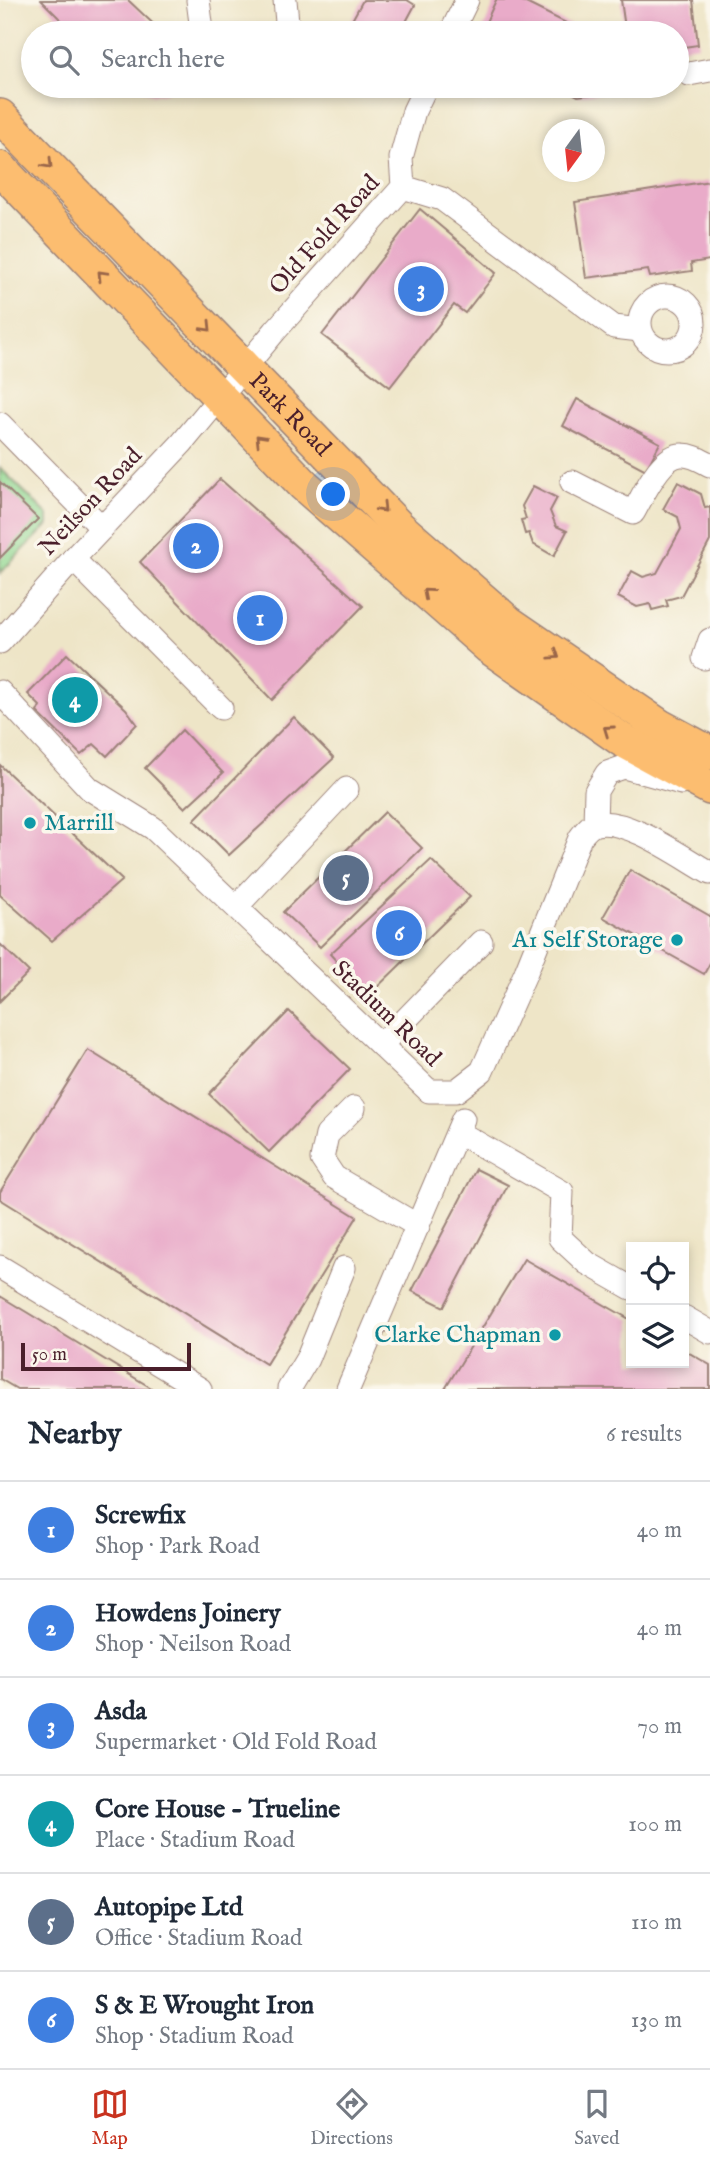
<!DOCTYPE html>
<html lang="en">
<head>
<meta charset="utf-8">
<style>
	body { margin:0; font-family:"IM FELL English",serif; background:#f6f6f7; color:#1f2937 }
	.controls { position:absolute; right:21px; bottom:21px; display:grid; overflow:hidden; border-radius:0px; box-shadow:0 4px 10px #0003 }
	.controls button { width:63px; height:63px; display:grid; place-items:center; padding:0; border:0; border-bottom:2px solid #e0e1e3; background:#fff; color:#1f2937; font:35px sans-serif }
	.compass { position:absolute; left:542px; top:119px; width:63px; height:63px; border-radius:50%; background:#fff; box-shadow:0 4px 10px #0003; rotate:195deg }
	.scale { position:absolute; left:21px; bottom:18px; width:170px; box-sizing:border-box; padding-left:7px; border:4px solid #4a1f2b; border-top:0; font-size:19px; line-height:24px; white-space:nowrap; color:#4a1f2b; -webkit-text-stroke:5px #fbf7ec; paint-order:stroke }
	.you { position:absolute; left:334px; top:495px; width:24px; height:24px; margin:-18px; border:5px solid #fff; border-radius:50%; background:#1a73e8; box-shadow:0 0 0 10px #1a73e833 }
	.badge { display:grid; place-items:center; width:46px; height:46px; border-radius:50%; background:#c8321e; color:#fff; font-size:23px; font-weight:700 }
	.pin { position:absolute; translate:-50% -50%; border:4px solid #fff; box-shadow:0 2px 7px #0006 }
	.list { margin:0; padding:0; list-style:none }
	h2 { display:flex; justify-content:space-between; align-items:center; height:91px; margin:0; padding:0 28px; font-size:30px }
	h2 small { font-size:23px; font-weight:400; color:#747a83 }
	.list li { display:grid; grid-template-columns:46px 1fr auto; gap:21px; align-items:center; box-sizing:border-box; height:98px; padding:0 28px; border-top:2px solid #e0e1e3 }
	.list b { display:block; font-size:26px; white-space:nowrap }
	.list p { margin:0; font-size:23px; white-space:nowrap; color:#747a83 }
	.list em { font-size:23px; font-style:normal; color:#747a83 }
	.icon { flex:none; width:38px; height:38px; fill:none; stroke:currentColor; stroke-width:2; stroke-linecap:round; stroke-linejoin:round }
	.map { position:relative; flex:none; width:710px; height:1389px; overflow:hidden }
	.search { position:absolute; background:#fff; box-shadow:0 4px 10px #0003; left:21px; right:21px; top:21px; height:77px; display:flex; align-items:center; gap:18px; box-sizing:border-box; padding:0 24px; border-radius:38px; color:#747a83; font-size:26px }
	.sheet { height:679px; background:#fff }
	nav { display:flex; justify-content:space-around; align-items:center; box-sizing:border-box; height:98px; border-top:2px solid #e0e1e3; background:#fff; font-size:19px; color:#747a83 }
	nav a { display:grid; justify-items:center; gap:4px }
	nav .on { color:#c8321e }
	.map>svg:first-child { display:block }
	.green { fill:#92d892; stroke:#6e7c5e; stroke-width:2 }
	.building { fill:#e9abc9 }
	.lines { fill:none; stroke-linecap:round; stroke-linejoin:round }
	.minor-casing { stroke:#9c8279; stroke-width:25 }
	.highway-casing { stroke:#9c8279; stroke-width:36 }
	.minor { stroke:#fff; stroke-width:23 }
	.highway { stroke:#fcbd6f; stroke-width:33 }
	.oneway { stroke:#9a664a }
	.culture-dot { fill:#0f9aa8; stroke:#fbf7ec; stroke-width:2.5 }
	.labels { text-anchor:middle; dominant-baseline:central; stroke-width:7; stroke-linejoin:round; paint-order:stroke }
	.street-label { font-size:24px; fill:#4a1f2b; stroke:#fbf7ec }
	.culture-label { font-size:24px; fill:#0d838f; stroke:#fbf7ec; text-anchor:end }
</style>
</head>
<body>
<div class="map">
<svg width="710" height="1389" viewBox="0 0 710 1389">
	<rect width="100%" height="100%" fill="#fbf7ec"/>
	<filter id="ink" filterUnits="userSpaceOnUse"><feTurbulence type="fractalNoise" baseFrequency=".0143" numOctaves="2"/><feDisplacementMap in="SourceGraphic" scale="14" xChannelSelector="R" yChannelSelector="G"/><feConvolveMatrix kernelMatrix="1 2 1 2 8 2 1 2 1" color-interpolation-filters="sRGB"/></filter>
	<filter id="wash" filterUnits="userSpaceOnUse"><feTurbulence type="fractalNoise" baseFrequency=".00686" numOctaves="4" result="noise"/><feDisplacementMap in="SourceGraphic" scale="28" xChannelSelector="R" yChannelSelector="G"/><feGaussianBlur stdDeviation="1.57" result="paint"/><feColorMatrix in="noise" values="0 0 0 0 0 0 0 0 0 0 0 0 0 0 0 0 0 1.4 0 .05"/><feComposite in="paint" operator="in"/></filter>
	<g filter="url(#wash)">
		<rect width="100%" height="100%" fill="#eee5c7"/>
		<polygon class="green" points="0,468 48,515 48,525 0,573"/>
		<g id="blocks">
			<g class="building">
				<polygon points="41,0 128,0 163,33 74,33"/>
				<polygon points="363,0 407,0 415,5 400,33 345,33"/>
				<polygon points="496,0 520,0 586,33 625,28 621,0 693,0 698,45 677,48 677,33 481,33"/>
				<polygon points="135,86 174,86 167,92 153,95"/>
				<polygon points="559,86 642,86 642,87 578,96"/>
				<polygon points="710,181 710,260 691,263 692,271 650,277 648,270 586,278 575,202"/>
				<polygon points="420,209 496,273 465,313 454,305 390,387 322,335"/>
				<polygon points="577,399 660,443 646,470 563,426"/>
				<polygon points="220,479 363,606 272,700 140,562"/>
				<polygon points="0,482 38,519 0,558"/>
				<polygon points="678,482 701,494 705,508 710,507 710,541 681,596 666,600 668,606 652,610 650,604 637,607 618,597 632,571 643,577 657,573 681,529 678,517 663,509"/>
				<polygon points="533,486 557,498 550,511 556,526 567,531 554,556 533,544 529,533 525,534 521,520 526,519 522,506"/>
				<polygon points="67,654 126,709 137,724 107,756 94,744 81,755 37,712 40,706 28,694"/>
				<polygon points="294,717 334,758 229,855 194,820"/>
				<polygon points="182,730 223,773 185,808 145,768"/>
				<polygon points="0,765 122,880 52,941 0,895"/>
				<polygon points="385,812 422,848 320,947 283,912"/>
				<polygon points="431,860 470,897 368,996 330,954"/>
				<polygon points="630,870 710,916 710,963 704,974 603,917"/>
				<polygon points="0,944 29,972 0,1001"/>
				<polygon points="289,1011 350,1069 269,1152 209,1094"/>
				<polygon points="88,1050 357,1217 266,1364 0,1199 0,1192"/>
				<polygon points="476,1169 508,1185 444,1307 412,1291"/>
				<polygon points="524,1259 631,1320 631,1363 684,1363 684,1350 710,1365 710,1389 445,1389"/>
				<polygon points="0,1296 153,1389 17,1389 0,1379"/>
			</g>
		</g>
	</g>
	<g filter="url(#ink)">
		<use href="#blocks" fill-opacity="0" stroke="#9c8279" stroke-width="2"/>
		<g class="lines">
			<g class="minor-casing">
				<g id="minor">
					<polyline points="198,0 201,23"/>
					<polyline points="285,0 288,33"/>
					<polyline points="451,33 467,0"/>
					<polyline points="689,74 710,70"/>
					<polyline points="403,187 442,199 614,327 640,330"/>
					<circle cx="667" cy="323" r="27"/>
					<polyline points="0,424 102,528"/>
					<path d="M572 482 633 513C643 496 661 453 683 455 693 455 702 461 710 465"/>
					<polyline points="73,559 221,708"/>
					<polyline points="0,642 73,559 182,443 275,331 403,187 401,158 414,111 426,86"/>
					<polyline points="704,658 710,640"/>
					<path d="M0 692 90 789 153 828 429 1091H456L482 1071 526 972 580 838C584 833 588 826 596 824 627 817 683 858 710 873"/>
					<polyline points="595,824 596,791 607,773 624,767 681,783"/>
					<polyline points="237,906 347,789"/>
					<polyline points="381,1045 481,942"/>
					<polyline points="354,1108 327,1135 322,1159 334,1177 418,1226"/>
					<polyline points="458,1132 562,1192 560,1238 587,1263 631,1288"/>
					<polyline points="0,1267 200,1389"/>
					<polyline points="684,1317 710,1332"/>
					<polyline points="289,1389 307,1359 344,1268"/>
					<polyline points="348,1389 463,1119"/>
				</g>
			</g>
			<g class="highway-casing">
				<g id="highway">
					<path id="s1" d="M0 116 399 527 508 622 660 726 710 753"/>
					<polyline points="0,168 304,485 489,647 622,740 710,788"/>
				</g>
			</g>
			<use href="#minor" class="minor"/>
			<use href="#highway" class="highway"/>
		</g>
		<defs><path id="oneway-chevron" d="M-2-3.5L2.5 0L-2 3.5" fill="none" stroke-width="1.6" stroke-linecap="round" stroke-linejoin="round" transform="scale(1.75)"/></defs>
		<g class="oneway">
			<use href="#oneway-chevron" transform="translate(48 164) rotate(46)"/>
			<use href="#oneway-chevron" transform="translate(102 275) rotate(-134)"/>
			<use href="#oneway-chevron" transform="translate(207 327) rotate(46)"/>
			<use href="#oneway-chevron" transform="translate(260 439) rotate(-134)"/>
			<use href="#oneway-chevron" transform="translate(382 508) rotate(46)"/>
			<use href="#oneway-chevron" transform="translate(427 593) rotate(-139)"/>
			<use href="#oneway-chevron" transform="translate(555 655) rotate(34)"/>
			<use href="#oneway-chevron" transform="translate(608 730) rotate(-145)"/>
		</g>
	</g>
	<g class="culture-dot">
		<circle cx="30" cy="823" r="7"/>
		<circle cx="677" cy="940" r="7"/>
		<circle cx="555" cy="1335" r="7"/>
	</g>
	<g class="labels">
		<g class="street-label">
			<text transform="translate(325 235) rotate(-48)">Old Fold Road</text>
			<text stroke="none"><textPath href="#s1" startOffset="416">Park Road</textPath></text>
			<text transform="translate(91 502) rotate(-47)">Neilson Road</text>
			<text transform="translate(386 1014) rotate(44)">Stadium Road</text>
		</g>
		<g class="culture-label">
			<text x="44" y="823" text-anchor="start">Marrill</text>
			<text x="663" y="940">A1 Self Storage</text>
			<text x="541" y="1335">Clarke Chapman</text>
		</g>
	</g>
</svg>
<div class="controls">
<button><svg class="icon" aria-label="locate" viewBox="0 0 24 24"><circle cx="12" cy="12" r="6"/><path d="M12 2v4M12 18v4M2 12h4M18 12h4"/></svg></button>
<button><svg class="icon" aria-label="layers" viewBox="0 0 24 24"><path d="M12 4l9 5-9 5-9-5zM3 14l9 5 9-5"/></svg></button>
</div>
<svg class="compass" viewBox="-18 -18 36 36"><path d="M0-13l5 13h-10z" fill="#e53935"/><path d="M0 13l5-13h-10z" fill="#747a83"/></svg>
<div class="scale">50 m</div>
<div class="you"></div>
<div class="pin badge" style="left:260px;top:618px;background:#3f7fe0">1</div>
<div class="pin badge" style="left:196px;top:546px;background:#3f7fe0">2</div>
<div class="pin badge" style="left:421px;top:289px;background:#3f7fe0">3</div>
<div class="pin badge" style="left:75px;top:700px;background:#0f9aa8">4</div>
<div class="pin badge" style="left:346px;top:878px;background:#5c6f8a">5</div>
<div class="pin badge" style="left:399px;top:933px;background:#3f7fe0">6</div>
<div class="search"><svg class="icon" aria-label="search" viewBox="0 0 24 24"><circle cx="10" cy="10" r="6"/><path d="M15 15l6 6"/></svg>Search here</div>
</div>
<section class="sheet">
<h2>Nearby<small>6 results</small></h2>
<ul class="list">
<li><span class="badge" style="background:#3f7fe0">1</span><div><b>Screwfix</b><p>Shop · Park Road</p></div><em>40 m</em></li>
<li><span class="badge" style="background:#3f7fe0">2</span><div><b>Howdens Joinery</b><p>Shop · Neilson Road</p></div><em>40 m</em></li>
<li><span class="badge" style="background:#3f7fe0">3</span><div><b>Asda</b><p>Supermarket · Old Fold Road</p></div><em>70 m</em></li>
<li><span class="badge" style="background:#0f9aa8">4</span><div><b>Core House - Trueline</b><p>Place · Stadium Road</p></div><em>100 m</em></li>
<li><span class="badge" style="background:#5c6f8a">5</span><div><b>Autopipe Ltd</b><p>Office · Stadium Road</p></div><em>110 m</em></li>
<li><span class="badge" style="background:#3f7fe0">6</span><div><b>S &amp; E Wrought Iron</b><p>Shop · Stadium Road</p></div><em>130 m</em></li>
</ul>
</section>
<nav>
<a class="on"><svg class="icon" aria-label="map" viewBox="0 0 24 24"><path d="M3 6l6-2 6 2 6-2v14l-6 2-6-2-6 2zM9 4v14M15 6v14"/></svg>Map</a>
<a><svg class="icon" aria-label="directions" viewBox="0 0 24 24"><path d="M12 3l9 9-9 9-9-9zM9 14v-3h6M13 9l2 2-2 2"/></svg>Directions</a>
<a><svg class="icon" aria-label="saved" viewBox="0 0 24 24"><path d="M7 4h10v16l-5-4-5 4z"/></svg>Saved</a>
</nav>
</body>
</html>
